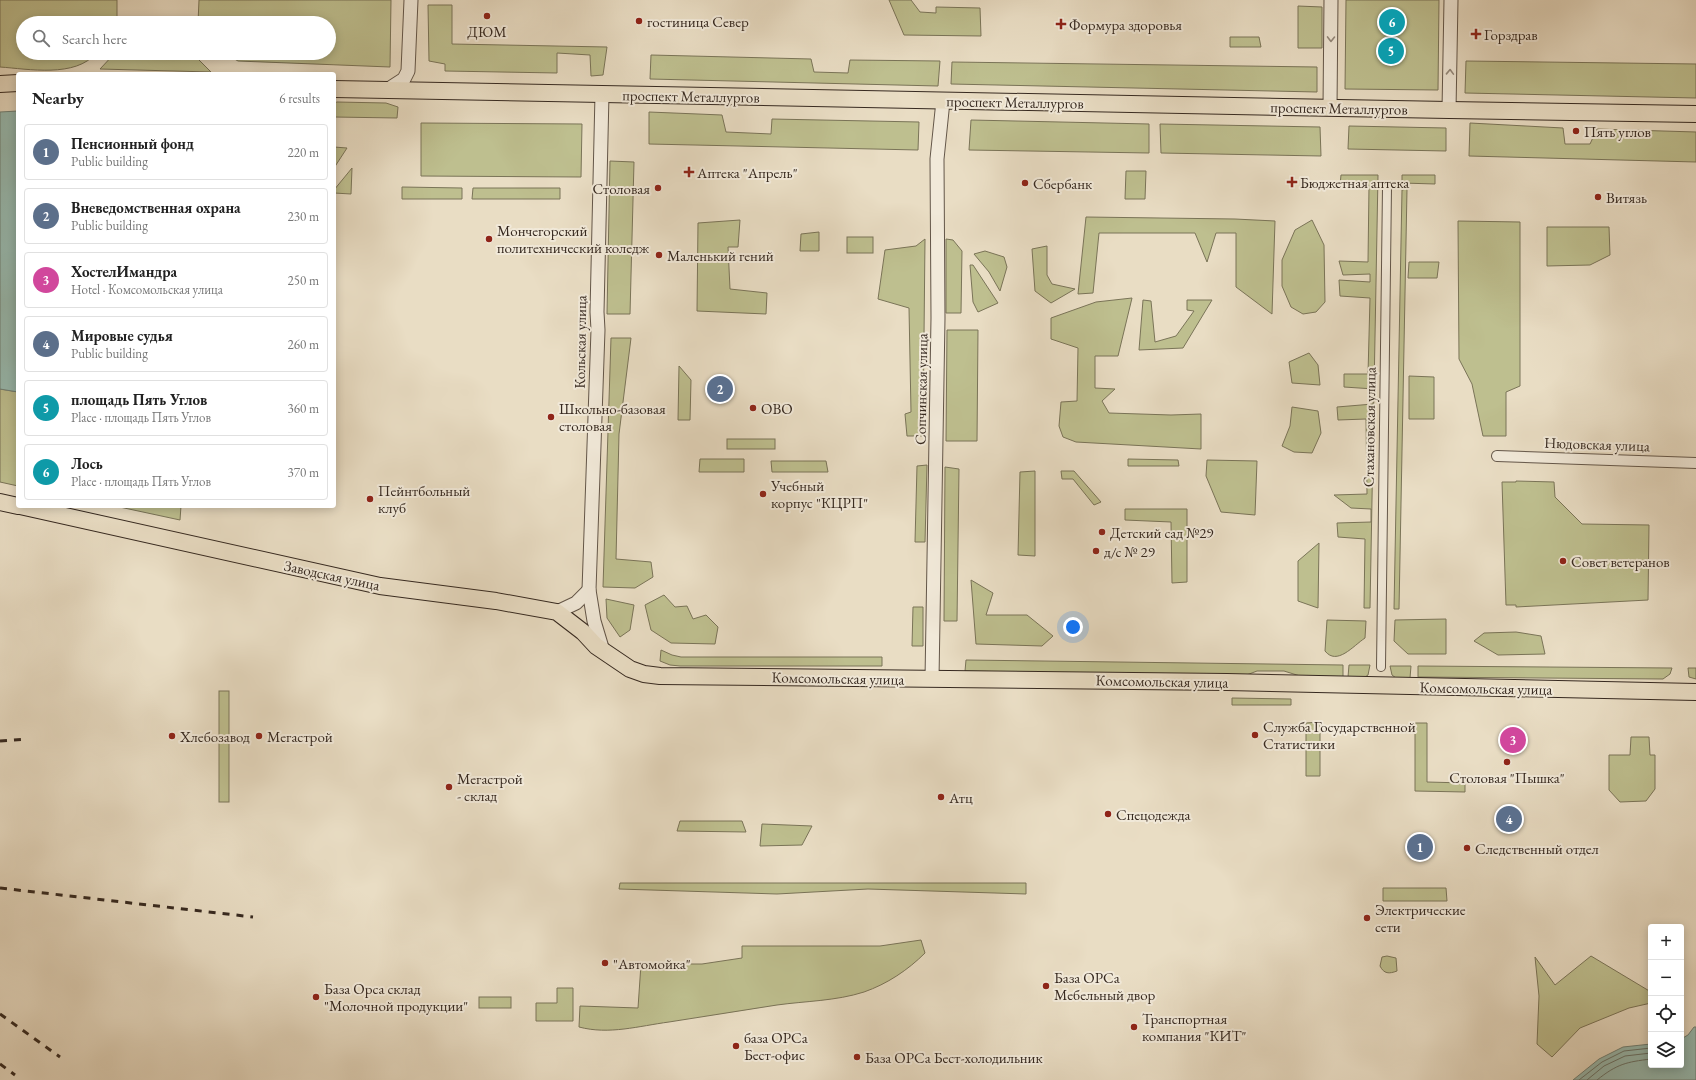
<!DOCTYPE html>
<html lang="en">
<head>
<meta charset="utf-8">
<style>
	body { margin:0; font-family:"EB Garamond",serif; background:#f2f2f2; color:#222 }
	.controls { position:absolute; right:12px; bottom:12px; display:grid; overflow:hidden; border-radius:4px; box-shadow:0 2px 10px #0003 }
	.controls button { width:36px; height:36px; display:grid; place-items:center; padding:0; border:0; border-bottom:1px solid #e0e0e0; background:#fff; color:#222; font:20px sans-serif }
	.you { position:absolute; left:1073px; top:627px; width:14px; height:14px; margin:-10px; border:3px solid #fff; border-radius:50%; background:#1a73e8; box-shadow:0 0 0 6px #1a73e833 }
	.badge { display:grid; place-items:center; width:26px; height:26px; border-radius:50%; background:#db2777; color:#fff; font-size:13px; font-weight:700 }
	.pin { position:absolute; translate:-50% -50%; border:2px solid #fff; box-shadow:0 1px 4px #0006 }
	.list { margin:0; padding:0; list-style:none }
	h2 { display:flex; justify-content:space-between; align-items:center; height:52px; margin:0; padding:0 16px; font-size:17px }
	h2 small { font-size:13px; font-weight:400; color:#767676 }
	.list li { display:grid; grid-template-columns:26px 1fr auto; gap:12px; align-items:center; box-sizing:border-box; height:56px; margin:0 8px 8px; padding:0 8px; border:1px solid #e0e0e0; border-radius:4px }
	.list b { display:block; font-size:15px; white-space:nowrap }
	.list p { margin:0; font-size:13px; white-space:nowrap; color:#767676 }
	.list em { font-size:13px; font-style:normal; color:#767676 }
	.icon { flex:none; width:22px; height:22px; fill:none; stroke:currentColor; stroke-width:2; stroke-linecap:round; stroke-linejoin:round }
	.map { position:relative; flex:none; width:1696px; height:1080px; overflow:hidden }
	.search { position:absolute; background:#fff; box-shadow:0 2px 10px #0003; left:16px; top:16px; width:320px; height:44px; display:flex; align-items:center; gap:10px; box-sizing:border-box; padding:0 14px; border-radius:22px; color:#767676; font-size:15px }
	.panel { position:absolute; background:#fff; box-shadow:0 2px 10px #0003; left:16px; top:72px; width:320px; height:436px; border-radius:4px }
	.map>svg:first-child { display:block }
	.green { fill:#bebf8f; stroke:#7a7458 }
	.water { fill:#97bcb3; stroke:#708178 }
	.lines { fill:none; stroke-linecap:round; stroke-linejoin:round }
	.shore { stroke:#66726a; stroke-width:1 }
	.pedestrian-casing { stroke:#635649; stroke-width:10 }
	.minor-casing { stroke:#635649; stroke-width:12 }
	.tertiary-casing { stroke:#635649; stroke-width:15 }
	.primary-casing { stroke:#362920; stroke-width:18 }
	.pedestrian { stroke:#f1e9d9; stroke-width:8 }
	.minor { stroke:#f1e9d9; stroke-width:10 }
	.tertiary { stroke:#f1e9d9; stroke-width:13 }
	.primary { stroke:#e9ddc4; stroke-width:16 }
	.rail { stroke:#362920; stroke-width:3; stroke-dasharray:7 7; stroke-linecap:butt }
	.oneway { stroke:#94897c }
	.poi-dot { fill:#8f2418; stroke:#f1e9d9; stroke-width:1.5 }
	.labels { text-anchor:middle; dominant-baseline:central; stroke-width:4; stroke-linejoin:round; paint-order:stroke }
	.poi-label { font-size:15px; fill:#362920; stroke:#f1e9d9; text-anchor:start }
	.street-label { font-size:15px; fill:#362920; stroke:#f1e9d9 }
</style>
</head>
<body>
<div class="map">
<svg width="1696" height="1080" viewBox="0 0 1696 1080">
	<rect width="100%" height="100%" fill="#e9ddc4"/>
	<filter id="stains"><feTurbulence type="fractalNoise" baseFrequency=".005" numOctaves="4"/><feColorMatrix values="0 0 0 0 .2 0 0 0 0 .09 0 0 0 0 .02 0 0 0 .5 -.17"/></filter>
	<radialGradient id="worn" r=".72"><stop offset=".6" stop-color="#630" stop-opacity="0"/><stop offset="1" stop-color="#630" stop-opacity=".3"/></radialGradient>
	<g class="green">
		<path d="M0 0H117V23H23V53H96C76 78 28 69 0 67Z"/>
		<polygon points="199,0 391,0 390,67 238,61 224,53 329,53 329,23 198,23"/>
		<polygon points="889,0 911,0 920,12 936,13 936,7 980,8 981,36 904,35"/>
		<polygon points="1346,0 1439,0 1438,90 1345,89"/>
		<polygon points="428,5 452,5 452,44 607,47 603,75 591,76 590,55 557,53 557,73 445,71 445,64 429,61"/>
		<polygon points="1298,6 1322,7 1322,48 1298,48"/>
		<polygon points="1230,37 1259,37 1261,47 1230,47"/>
		<polygon points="115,53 192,53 211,72 100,69"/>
		<polygon points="651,55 811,59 814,72 848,73 850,60 940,61 938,86 650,79"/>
		<polygon points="1466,61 1696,64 1696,98 1465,93"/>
		<polygon points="952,62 1317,67 1317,92 951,84"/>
		<polygon points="337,102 386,103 398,107 397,118 334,117 334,103"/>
		<polygon points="649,112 722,115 726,132 771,134 772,119 919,122 918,150 649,144"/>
		<polygon points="971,120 1149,124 1149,153 969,150"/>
		<polygon points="421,123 582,124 581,177 421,176"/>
		<polygon points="1470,123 1563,128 1565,144 1590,144 1597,129 1696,132 1696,162 1469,156"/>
		<polygon points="1160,124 1320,127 1321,156 1161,153"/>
		<polygon points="1349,126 1446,128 1446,151 1348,149"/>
		<polygon points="334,147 347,148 334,168"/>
		<polygon points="610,161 634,162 630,314 607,314"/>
		<polygon points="352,168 351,194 334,193 334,190"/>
		<polygon points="1126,171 1146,171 1145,199 1125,199"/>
		<polygon points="1341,175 1378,175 1370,608 1364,608 1365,539 1338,537 1337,523 1371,522 1371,509 1351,508 1334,495 1367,494 1366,419 1338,420 1337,407 1373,404 1374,389 1344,387 1344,374 1368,374 1370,298 1340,296 1339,280 1370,282 1370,274 1343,275 1339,261 1368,262 1369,186 1340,185"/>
		<polygon points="1402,175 1435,175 1435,184 1402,183"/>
		<polygon points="402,187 462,188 462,199 402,199"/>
		<polygon points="473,188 560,188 560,199 472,199"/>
		<polygon points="1407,189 1399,609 1394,609 1402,190"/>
		<polygon points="1086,217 1235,219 1275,221 1272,314 1236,287 1236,233 1216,233 1207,262 1195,233 1099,233 1093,293 1078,294"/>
		<polygon points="740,220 738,247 728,247 730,289 767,293 766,314 697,311 698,223"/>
		<polygon points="1312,220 1324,245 1325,302 1316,312 1303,314 1291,307 1282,286 1282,260 1295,230"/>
		<polygon points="1458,221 1520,222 1520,386 1506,392 1506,436 1483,436 1472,384 1459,359"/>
		<polygon points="1547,227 1609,227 1610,255 1590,265 1547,266"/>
		<polygon points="819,232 819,251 800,251 801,234"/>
		<rect x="847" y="237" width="26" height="16"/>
		<polygon points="925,239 923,436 907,436 905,414 911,412 909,308 878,299 885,250 916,246"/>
		<polygon points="946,239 953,240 962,251 961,313 946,313"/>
		<polygon points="1047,246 1047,275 1052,284 1075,289 1051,303 1035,291 1032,249"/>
		<polygon points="985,251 1004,257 1007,267 1000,291 989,272 974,254"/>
		<polygon points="1409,262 1439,262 1437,278 1408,278"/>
		<polygon points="970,265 973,265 998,303 978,312 973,302"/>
		<polygon points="1132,298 1118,356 1095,356 1095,388 1115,389 1102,401 1109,413 1171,415 1201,414 1201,449 1076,442 1063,437 1059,426 1061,402 1077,401 1078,348 1051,339 1051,318 1096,302"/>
		<polygon points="1143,300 1151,301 1155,342 1176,336 1194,311 1187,310 1187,300 1212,300 1183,348 1139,350"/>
		<polygon points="947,330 978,330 977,441 946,441"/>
		<polygon points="611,338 631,338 619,434 616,559 651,562 653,577 635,588 603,587"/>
		<polygon points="1309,353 1318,365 1320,385 1292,383 1289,362"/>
		<polygon points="679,366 691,380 690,420 678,420"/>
		<polygon points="1409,376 1434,377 1434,419 1409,419"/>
		<polygon points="0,389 18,392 18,486 0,482"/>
		<polygon points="1292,407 1318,411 1321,433 1312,453 1294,452 1282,446 1290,426"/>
		<rect x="727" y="439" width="48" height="10"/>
		<polygon points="700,459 744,459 744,472 699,472"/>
		<polygon points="1128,459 1178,460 1179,466 1128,466"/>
		<polygon points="1207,460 1257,461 1255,515 1221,512 1206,476"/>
		<polygon points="771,461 826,461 828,472 772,472"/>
		<polygon points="927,465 925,542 915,542 917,466"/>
		<polygon points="945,467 959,469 957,621 944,621"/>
		<polygon points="1035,471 1035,556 1018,555 1020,472"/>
		<polygon points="1061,471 1074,471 1101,502 1094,505 1073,479 1062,479"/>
		<polygon points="1516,481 1554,482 1555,497 1582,524 1649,525 1648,600 1516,607 1516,605 1506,605 1502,482 1516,482"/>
		<polygon points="115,506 181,506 180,520"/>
		<polygon points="1187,509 1187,582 1172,583 1171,522 1125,520 1125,509"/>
		<polygon points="1319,543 1318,608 1298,601 1298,561"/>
		<polygon points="971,580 993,593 986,615 1027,615 1053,636 1042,646 976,644"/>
		<polygon points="664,595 675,607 687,606 693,619 706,615 718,627 715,644 671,643 651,630 645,605"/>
		<polygon points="606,599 634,605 630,630 620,637 607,618"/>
		<polygon points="913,607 923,607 923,646 912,646"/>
		<polygon points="1446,619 1446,654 1408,654 1394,641 1395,620"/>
		<path d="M1327 620 1366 621 1365 638C1353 646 1337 666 1325 651Z"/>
		<polygon points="1516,632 1541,636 1545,654 1498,655 1474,641 1484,633"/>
		<polygon points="661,650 672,655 681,657 882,657 882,666 680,666 670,665 660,661"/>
		<polygon points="966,660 1343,665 1343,677 1300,676 1284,671 1257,671 1244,676 965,671"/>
		<polygon points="1349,665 1370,665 1368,675 1365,677 1348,677"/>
		<polygon points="1390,666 1411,666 1410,678 1396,678 1392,675"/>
		<polygon points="1418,666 1672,668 1670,674 1663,679 1418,677"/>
		<polygon points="1688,668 1696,668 1696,679 1689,677"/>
		<rect x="219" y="691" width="10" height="111"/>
		<polygon points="1232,698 1291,699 1291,705 1232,705"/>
		<polygon points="1320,722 1320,776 1306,776 1306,723"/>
		<polygon points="1415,723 1427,723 1427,782 1465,783 1465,792 1415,791"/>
		<polygon points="1631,737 1649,737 1650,755 1655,755 1655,789 1646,801 1620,802 1609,790 1609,755 1630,755"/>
		<polygon points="680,821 742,821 746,832 677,831"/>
		<polygon points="762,824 812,826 802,845 760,846"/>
		<polygon points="620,883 1026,883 1026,894 868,889 777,894 619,889"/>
		<polygon points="1383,888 1446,888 1447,901 1383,901"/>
		<path d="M921 940 925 953C908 970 887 984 864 992 836 1001 806 1001 777 1005 741 1011 705 1016 669 1022 639 1026 609 1035 579 1027L580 1006 638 1008 641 964H702L742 958V946H880Z"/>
		<path d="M1387 956 1396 958 1397 971C1389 974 1384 974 1380 966L1382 957Z"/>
		<polygon points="1591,956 1651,992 1651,1003 1629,1008 1580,1028 1552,1057 1537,1044 1539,996 1535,957 1555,985"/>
		<polygon points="557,988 573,988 573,1021 536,1021 536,1003 557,1003"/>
		<rect x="479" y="997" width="32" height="11"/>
	</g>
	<g class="water">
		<polygon points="18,111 18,392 0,389 0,112"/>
		<polygon points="1694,1027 1696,1027 1696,1080 1573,1080 1599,1059 1623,1047 1651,1044 1651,1065 1681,1065 1681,1039 1688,1035"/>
	</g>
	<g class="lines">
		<g class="shore">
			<polyline points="1579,1080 1602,1062 1624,1051 1651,1048"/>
			<polyline points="1587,1080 1604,1066 1625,1056 1651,1053"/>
			<path d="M1597 1080C1617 1064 1626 1062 1651 1059"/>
		</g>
		<g class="pedestrian-casing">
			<polyline id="pedestrian" points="1381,667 1387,187"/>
		</g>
		<g class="minor-casing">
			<polyline id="minor" points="1497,456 1696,463"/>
		</g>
		<g class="tertiary-casing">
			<g id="tertiary">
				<polyline points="387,90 404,79 408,71 411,0"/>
				<polyline points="602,94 597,312 598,330 589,590 594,621 603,651"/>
				<polyline points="1330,108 1331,0"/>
				<polyline points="1449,110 1451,0"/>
				<polyline points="557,612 576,603 589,590"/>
				<polyline points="932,679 938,318 937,159 943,101"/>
			</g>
		</g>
		<g class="primary-casing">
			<g id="primary">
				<polyline points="0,84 18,83"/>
				<polyline points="334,89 1449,110 1696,114"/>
				<polyline points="0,502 18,506"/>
				<polyline points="20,506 380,586 496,601 557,612 583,632 596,646 630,669 644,674 660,676 1227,682 1696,692"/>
			</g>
		</g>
		<use href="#pedestrian" class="pedestrian"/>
		<use href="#minor" class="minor"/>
		<use href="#tertiary" class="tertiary"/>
		<use href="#primary" class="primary"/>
		<g class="rail">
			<polyline points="0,741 27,739"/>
			<polyline points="0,888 253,917"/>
			<polyline points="0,1014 60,1057"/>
			<polyline points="0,1064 15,1075"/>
		</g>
	</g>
	<defs><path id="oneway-chevron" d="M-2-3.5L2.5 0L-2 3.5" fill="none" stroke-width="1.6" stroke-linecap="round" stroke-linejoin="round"/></defs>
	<g class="oneway">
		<use href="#oneway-chevron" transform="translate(1331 39) rotate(91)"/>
		<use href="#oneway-chevron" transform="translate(1450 72) rotate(-88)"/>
	</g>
	<g class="poi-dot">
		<circle cx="487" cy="16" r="4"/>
		<circle cx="639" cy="21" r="4"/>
		<path d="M1059 18h4v4h4v4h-4v4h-4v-4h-4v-4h4z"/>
		<path d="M1474 28h4v4h4v4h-4v4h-4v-4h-4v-4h4z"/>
		<circle cx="1576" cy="131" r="4"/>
		<path d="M687 166h4v4h4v4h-4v4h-4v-4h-4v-4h4z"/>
		<path d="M1290 176h4v4h4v4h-4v4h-4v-4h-4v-4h4z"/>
		<circle cx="1025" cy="183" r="4"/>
		<circle cx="658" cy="188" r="4"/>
		<circle cx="1598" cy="197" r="4"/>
		<circle cx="489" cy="239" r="4"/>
		<circle cx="659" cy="255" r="4"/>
		<circle cx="753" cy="408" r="4"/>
		<circle cx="551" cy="417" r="4"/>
		<circle cx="763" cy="494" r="4"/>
		<circle cx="370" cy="499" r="4"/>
		<circle cx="1102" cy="532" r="4"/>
		<circle cx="1096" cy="551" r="4"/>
		<circle cx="1563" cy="561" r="4"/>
		<circle cx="1255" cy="735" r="4"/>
		<circle cx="172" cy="736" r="4"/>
		<circle cx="259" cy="736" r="4"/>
		<circle cx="1507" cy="762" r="4"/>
		<circle cx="449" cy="787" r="4"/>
		<circle cx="941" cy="797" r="4"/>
		<circle cx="1108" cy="814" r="4"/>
		<circle cx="1467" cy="848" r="4"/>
		<circle cx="1367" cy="918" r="4"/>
		<circle cx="605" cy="963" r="4"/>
		<circle cx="1046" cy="986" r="4"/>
		<circle cx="316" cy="997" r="4"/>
		<circle cx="1134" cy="1027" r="4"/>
		<circle cx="736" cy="1046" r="4"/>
		<circle cx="857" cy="1057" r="4"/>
	</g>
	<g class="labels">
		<g class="poi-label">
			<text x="647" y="21">гостиница Север</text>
			<text x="1069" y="24">Формура здоровья</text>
			<text x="487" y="31" text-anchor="middle">ДЮМ</text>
			<text x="1484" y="34">Горздрав</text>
			<text x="1584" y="131">Пять углов</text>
			<text x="697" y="172">Аптека "Апрель"</text>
			<text x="1300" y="182">Бюджетная аптека</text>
			<text x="1033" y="183">Сбербанк</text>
			<text x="650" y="188" text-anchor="end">Столовая</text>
			<text x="1606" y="197">Витязь</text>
			<text x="497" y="230">Мончегорский<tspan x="497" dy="17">политехнический коледж</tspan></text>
			<text x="667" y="255">Маленький гений</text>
			<text x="559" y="408">Школьно-базовая<tspan x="559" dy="17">столовая</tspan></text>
			<text x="761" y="408">ОВО</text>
			<text x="771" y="485">Учебный<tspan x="771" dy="17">корпус "КЦРП"</tspan></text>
			<text x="378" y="490">Пейнтбольный<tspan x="378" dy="17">клуб</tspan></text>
			<text x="1110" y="532">Детский сад №29</text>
			<text x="1104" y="551">д/с № 29</text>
			<text x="1571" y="561">Совет ветеранов</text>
			<text x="1263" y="726">Служба Государственной<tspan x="1263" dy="17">Статистики</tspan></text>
			<text x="180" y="736">Хлебозавод</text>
			<text x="267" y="736">Мегастрой</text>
			<text x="1507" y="777" text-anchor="middle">Столовая "Пышка"</text>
			<text x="457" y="778">Мегастрой<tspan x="457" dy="17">- склад</tspan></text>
			<text x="949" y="797">Атц</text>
			<text x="1116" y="814">Спецодежда</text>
			<text x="1475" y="848">Следственный отдел</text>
			<text x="1375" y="909">Электрические<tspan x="1375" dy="17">сети</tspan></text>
			<text x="613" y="963">"Автомойка"</text>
			<text x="1054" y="977">База ОРСа<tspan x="1054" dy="17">Мебельный двор</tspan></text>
			<text x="324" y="988">База Орса склад<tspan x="324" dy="17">"Молочной продукции"</tspan></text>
			<text x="1142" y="1018">Транспортная<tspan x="1142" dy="17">компания "КИТ"</tspan></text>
			<text x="744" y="1037">база ОРСа<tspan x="744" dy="17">Бест-офис</tspan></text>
			<text x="865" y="1057">База ОРСа Бест-холодильник</text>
		</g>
		<g class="street-label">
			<text transform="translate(691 96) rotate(1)">проспект Металлургов</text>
			<text transform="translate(1015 102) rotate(1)">проспект Металлургов</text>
			<text transform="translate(1339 108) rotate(1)">проспект Металлургов</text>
			<text transform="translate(580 342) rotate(-89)">Кольская улица</text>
			<text transform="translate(921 389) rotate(-89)">Сопчинская улица</text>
			<text transform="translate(1369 427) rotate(-89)">Стахановская улица</text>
			<text transform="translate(1597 444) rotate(2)">Нюдовская улица</text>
			<text transform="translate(332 575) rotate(12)">Заводская улица</text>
			<text transform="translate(838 678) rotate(1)">Комсомольская улица</text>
			<text transform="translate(1162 681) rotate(1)">Комсомольская улица</text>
			<text transform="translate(1486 688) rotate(1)">Комсомольская улица</text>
		</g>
	</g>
	<rect width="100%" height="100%" filter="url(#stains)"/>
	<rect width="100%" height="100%" fill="url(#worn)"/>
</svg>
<div class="controls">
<button>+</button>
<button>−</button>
<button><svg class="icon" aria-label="locate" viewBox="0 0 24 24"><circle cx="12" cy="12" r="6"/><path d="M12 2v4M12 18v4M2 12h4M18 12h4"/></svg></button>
<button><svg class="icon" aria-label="layers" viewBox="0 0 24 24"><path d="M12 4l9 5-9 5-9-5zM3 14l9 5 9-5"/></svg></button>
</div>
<div class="you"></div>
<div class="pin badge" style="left:1420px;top:847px;background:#5c6f8a">1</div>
<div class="pin badge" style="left:720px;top:389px;background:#5c6f8a">2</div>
<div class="pin badge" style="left:1513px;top:740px;background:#d1479c">3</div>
<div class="pin badge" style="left:1509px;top:819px;background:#5c6f8a">4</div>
<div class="pin badge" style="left:1391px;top:51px;background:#0f9aa8">5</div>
<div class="pin badge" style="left:1392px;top:22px;background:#0f9aa8">6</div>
<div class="search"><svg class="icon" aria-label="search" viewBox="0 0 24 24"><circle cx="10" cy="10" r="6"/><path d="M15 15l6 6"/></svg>Search here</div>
<section class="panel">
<h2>Nearby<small>6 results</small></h2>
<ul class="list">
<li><span class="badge" style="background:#5c6f8a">1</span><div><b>Пенсионный фонд</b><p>Public building</p></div><em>220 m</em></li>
<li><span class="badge" style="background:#5c6f8a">2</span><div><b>Вневедомственная охрана</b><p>Public building</p></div><em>230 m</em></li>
<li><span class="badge" style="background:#d1479c">3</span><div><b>ХостелИмандра</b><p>Hotel · Комсомольская улица</p></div><em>250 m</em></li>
<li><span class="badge" style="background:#5c6f8a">4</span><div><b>Мировые судья</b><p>Public building</p></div><em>260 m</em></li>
<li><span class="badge" style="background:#0f9aa8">5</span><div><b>площадь Пять Углов</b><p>Place · площадь Пять Углов</p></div><em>360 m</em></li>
<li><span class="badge" style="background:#0f9aa8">6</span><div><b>Лось</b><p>Place · площадь Пять Углов</p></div><em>370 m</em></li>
</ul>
</section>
</div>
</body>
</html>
